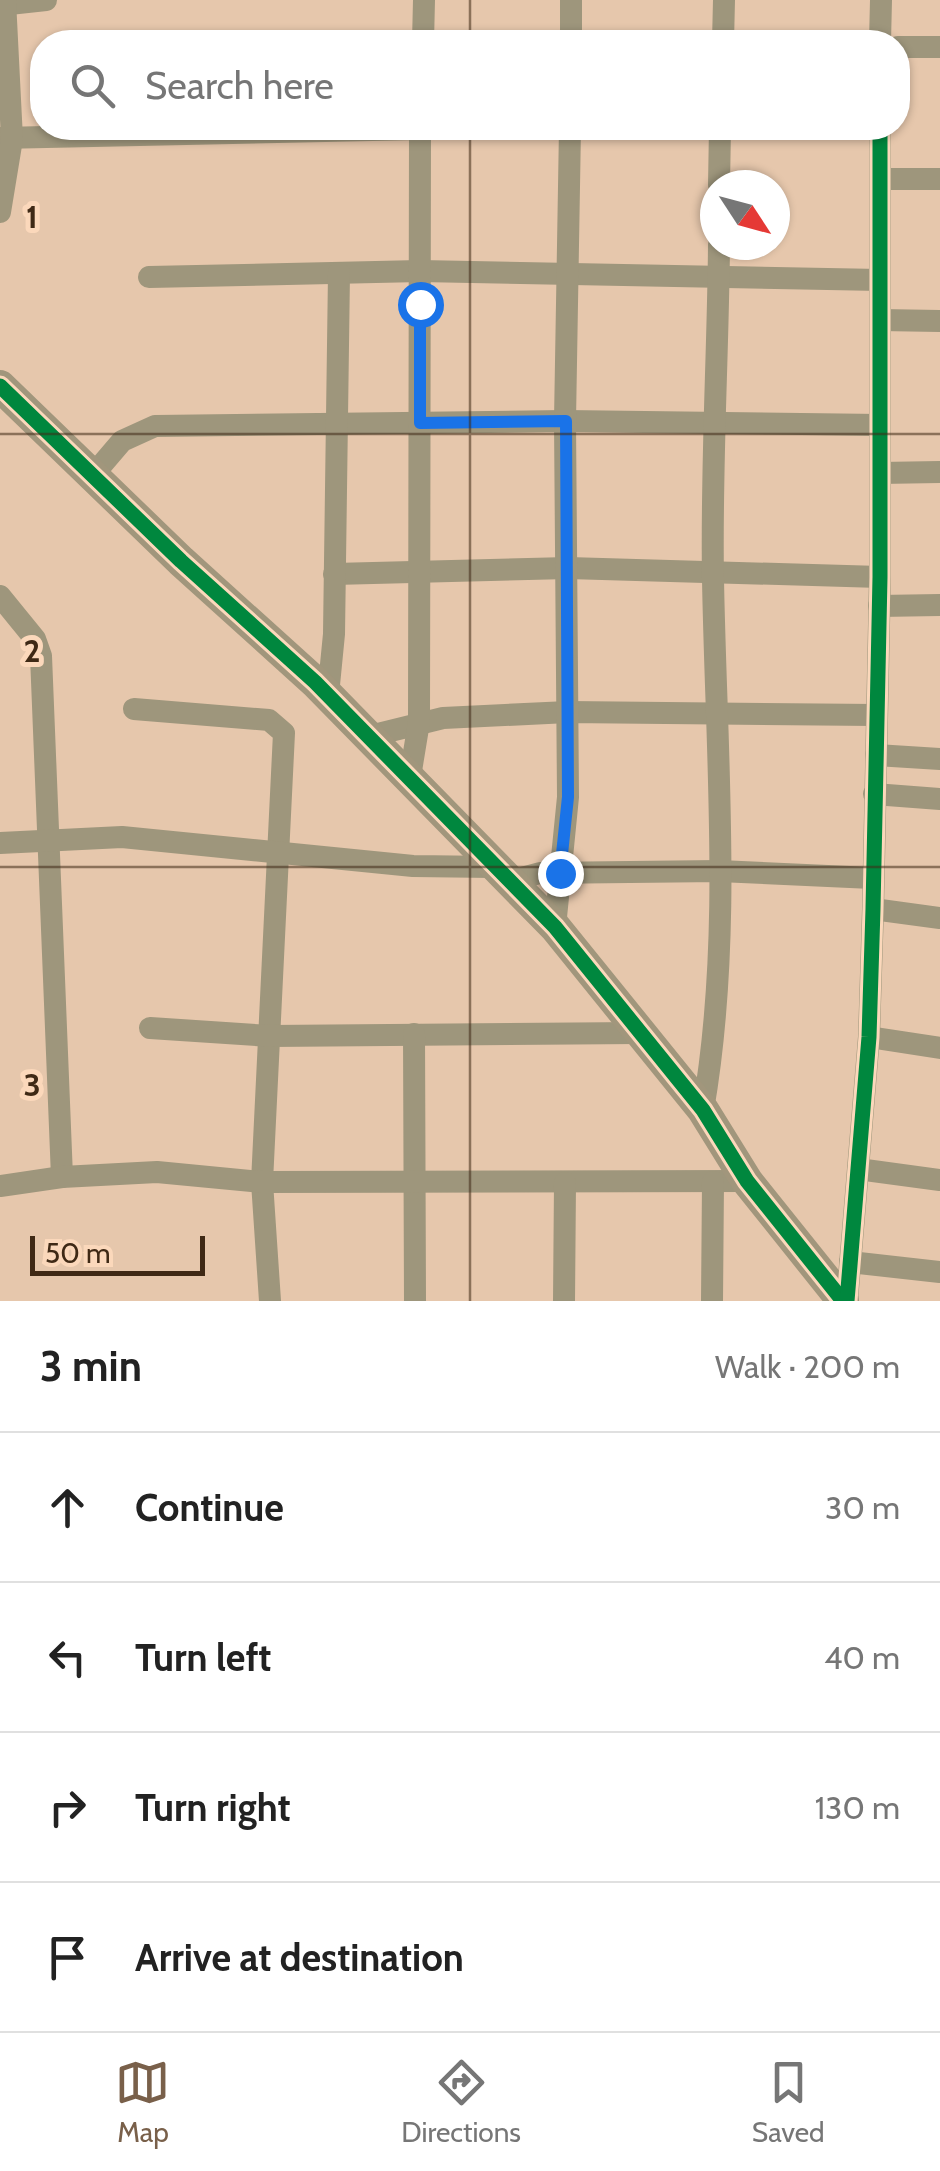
<!DOCTYPE html>
<html lang="en">
<head>
<meta charset="utf-8">
<style>
	body { margin:0; font-family:Cabin,sans-serif; background:#f2f2f2; color:#222 }
	.compass { position:absolute; left:700px; top:170px; width:90px; height:90px; border-radius:50%; background:#fff; box-shadow:0 2px 8px #0004; rotate:126deg }
	.scale { position:absolute; left:30px; bottom:25px; width:175px; box-sizing:border-box; padding-left:10px; border:5px solid #3f2915; border-top:0; font-size:28px; line-height:35px; white-space:nowrap; color:#3f2915; -webkit-text-stroke:8px #fbd8bb; paint-order:stroke }
	.stop { position:absolute; width:30px; height:30px; margin:-22px; border:8px solid #1a73e8; border-radius:50%; background:#fff }
	.stop.end { background:#1a73e8; border-color:#fff; box-shadow:0 2px 10px #0008 }
	.list { margin:0; padding:0; list-style:none }
	h2 { display:flex; justify-content:space-between; align-items:center; height:130px; margin:0; padding:0 40px; font-size:42px }
	h2 small { font-size:32px; font-weight:400; color:#767676 }
	.list li { display:grid; grid-template-columns:65px 1fr auto; gap:30px; align-items:center; box-sizing:border-box; height:150px; padding:0 40px; border-top:2px solid #e0e0e0 }
	.list b { display:block; font-size:38px; white-space:nowrap }
	.list em { font-size:32px; font-style:normal; color:#767676 }
	.icon { flex:none; width:55px; height:55px; fill:none; stroke:currentColor; stroke-width:2; stroke-linecap:round; stroke-linejoin:round }
	.map { position:relative; flex:none; width:940px; height:1301px; overflow:hidden }
	.search { position:absolute; background:#fff; box-shadow:0 2px 8px #0004; left:30px; right:30px; top:30px; height:110px; display:flex; align-items:center; gap:25px; box-sizing:border-box; padding:0 35px; border-radius:40px; color:#767676; font-size:38px }
	.sheet { height:730px; background:#fff }
	nav { display:flex; justify-content:space-around; align-items:center; box-sizing:border-box; height:140px; border-top:2px solid #e0e0e0; background:#fff; font-size:28px; color:#767676 }
	nav a { display:grid; justify-items:center; gap:5px }
	nav .on { color:#79604a }
	.map>svg:first-child { display:block }
	.lines { fill:none; stroke-linecap:round; stroke-linejoin:round }
	.street { stroke:#9e967c; stroke-width:22 }
	.secondary { stroke:#a1967c; stroke-width:32 }
	.cycleway-casing { stroke:#fbd8bb; stroke-width:21 }
	.cycleway { stroke:#00873e; stroke-width:15 }
	.route { stroke:#1a73e8; stroke-width:12 }
	.grid { fill:none; stroke:#3f2915; stroke-width:2.5; stroke-opacity:0.55 }
	.grid-label { font-size:32px; text-anchor:middle; font-weight:bold; fill:#3f2915; stroke:#fbd8bb; stroke-width:10; stroke-linejoin:round; paint-order:stroke }
</style>
</head>
<body>
<div class="map">
<svg width="940" height="1301" viewBox="0 0 940 1301">
	<rect width="100%" height="100%" fill="#e6c7ac"/>
	<g class="lines">
		<g class="street">
			<polyline points="0,5 46,0"/>
			<polyline points="423,42 424,0"/>
			<polyline points="571,42 571,0"/>
			<polyline points="723,42 724,0"/>
			<polyline points="880,42 881,0"/>
			<polyline points="898,47 940,47"/>
			<polyline points="0,138 420,129 880,129"/>
			<polyline points="880,179 940,179"/>
			<polyline points="719,185 720,128"/>
			<polyline points="0,212 12,139 5,0"/>
			<polyline points="149,277 420,271 880,280"/>
			<polyline points="880,320 940,321"/>
			<polyline points="880,473 940,472"/>
			<polyline points="93,475 122,441 155,426 565,421 880,425"/>
			<polyline points="334,574 568,568 880,577"/>
			<polyline points="0,596 35,639 41,656 62,1177"/>
			<polyline points="879,606 940,605"/>
			<polyline points="328,695 334,634 339,273"/>
			<polyline points="134,709 269,720 284,733 262,1182 270,1301"/>
			<polyline points="370,736 443,718 568,712 876,715"/>
			<polyline points="876,755 940,759"/>
			<polyline points="410,777 419,722 420,128"/>
			<polyline points="874,794 940,799"/>
			<polyline points="0,843 122,837 413,866 493,867"/>
			<polyline points="507,882 540,873 719,871 872,878"/>
			<polyline points="873,909 940,918"/>
			<polyline points="555,927 568,797 565,421 570,128"/>
			<polyline points="150,1028 270,1036 638,1033"/>
			<polyline points="414,1034 415,1301"/>
			<polyline points="869,1037 940,1048"/>
			<path d="M703 1110C733 936 716 755 713 579 711 468 718 356 719 245"/>
			<polyline points="858,1169 940,1180"/>
			<polyline points="0,1186 62,1177 157,1172 262,1182 747,1181"/>
			<polyline points="850,1262 940,1272"/>
			<polyline points="564,1301 565,1183"/>
			<polyline points="712,1301 713,1182"/>
			<polyline points="847,1301 869,1037 873,909 880,577 880,128"/>
		</g>
		<polyline class="secondary" points="0,386 181,561 315,682 555,927 703,1110 747,1181 843,1301"/>
		<g class="cycleway-casing">
			<g id="cycleway">
				<polyline points="0,386 181,561 315,682 555,927 703,1110 747,1181 843,1301"/>
				<polyline points="847,1301 869,1037 873,909 880,577 880,128"/>
			</g>
		</g>
		<use href="#cycleway" class="cycleway"/>
	</g>
	<g class="lines">
		<polyline class="route" points="420,304 420,423 566,421 568,797 560,873"/>
	</g>
	<path class="grid" d="M470 0V42M470 128V1301M0 434H940M0 867H940"/>
	<g class="grid-label">
		<text x="32" y="228">1</text>
		<text x="32" y="662">2</text>
		<text x="32" y="1096">3</text>
	</g>
</svg>
<svg class="compass" viewBox="-18 -18 36 36"><path d="M0-13l5 13h-10z" fill="#e53935"/><path d="M0 13l5-13h-10z" fill="#767676"/></svg>
<div class="scale">50 m</div>
<div class="stop" style="left:420px;top:304px"></div>
<div class="stop end" style="left:560px;top:873px"></div>
<div class="search"><svg class="icon" aria-label="search" viewBox="0 0 24 24"><circle cx="10" cy="10" r="6"/><path d="M15 15l6 6"/></svg>Search here</div>
</div>
<section class="sheet">
<h2>3 min<small>Walk · 200 m</small></h2>
<ul class="list">
<li><svg class="icon" aria-label="ahead" viewBox="0 0 24 24"><path d="M12 20V5M6 11l6-6 6 6"/></svg><div><b>Continue</b></div><em>30 m</em></li>
<li><svg class="icon" aria-label="left" viewBox="0 0 24 24"><path d="M17 20v-9H6M10 6l-5 5 5 5"/></svg><div><b>Turn left</b></div><em>40 m</em></li>
<li><svg class="icon" aria-label="right" viewBox="0 0 24 24"><path d="M7 20v-9h11M14 6l5 5-5 5"/></svg><div><b>Turn right</b></div><em>130 m</em></li>
<li><svg class="icon" aria-label="arrive" viewBox="0 0 24 24"><path d="M6 21V4h12l-3 4 3 4H6"/></svg><div><b>Arrive at destination</b></div></li>
</ul>
</section>
<nav>
<a class="on"><svg class="icon" aria-label="map" viewBox="0 0 24 24"><path d="M3 6l6-2 6 2 6-2v14l-6 2-6-2-6 2zM9 4v14M15 6v14"/></svg>Map</a>
<a><svg class="icon" aria-label="directions" viewBox="0 0 24 24"><path d="M12 3l9 9-9 9-9-9zM9 14v-3h6M13 9l2 2-2 2"/></svg>Directions</a>
<a><svg class="icon" aria-label="saved" viewBox="0 0 24 24"><path d="M7 4h10v16l-5-4-5 4z"/></svg>Saved</a>
</nav>
</body>
</html>
